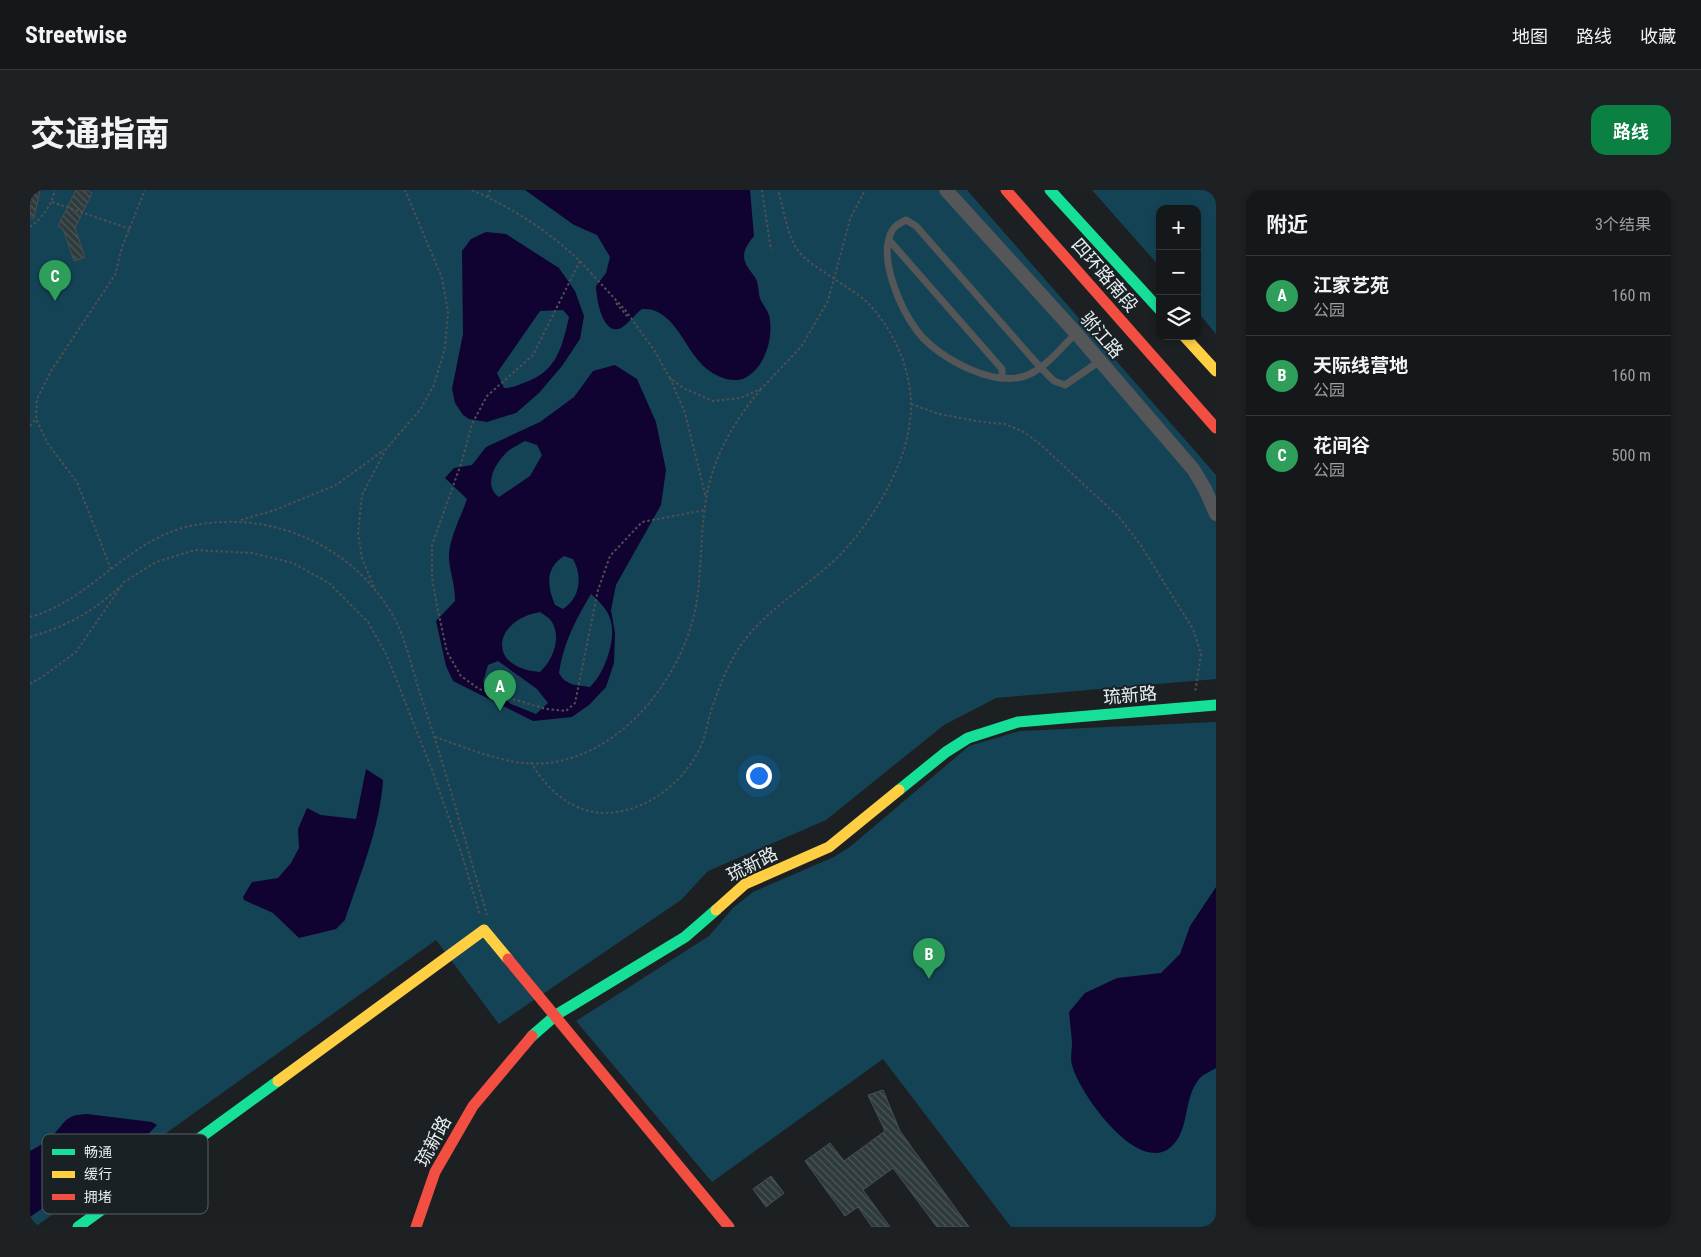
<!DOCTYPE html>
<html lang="zh">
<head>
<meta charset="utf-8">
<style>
	body { margin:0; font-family:"Roboto Condensed","Noto Sans SC",sans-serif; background:#1e2123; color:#f1f3f6 }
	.controls { position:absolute; right:15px; top:15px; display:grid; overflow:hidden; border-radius:10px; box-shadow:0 2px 8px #0003 }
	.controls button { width:45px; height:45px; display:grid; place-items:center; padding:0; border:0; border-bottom:1px solid #343739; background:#15181a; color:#f1f3f6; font:25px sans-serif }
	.you { position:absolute; left:728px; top:585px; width:18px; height:18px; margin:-12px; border:4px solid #fff; border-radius:50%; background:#1a73e8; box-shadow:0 0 0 8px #1a73e833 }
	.badge { display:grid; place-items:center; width:32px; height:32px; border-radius:50%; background:#0b8043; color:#fff; font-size:16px; font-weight:700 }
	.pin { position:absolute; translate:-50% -41px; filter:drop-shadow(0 1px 2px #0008) }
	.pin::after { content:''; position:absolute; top:26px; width:18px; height:15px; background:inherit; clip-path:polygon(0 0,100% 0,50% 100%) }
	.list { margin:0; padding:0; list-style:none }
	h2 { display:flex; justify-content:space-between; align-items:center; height:65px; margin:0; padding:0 20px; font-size:21px }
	h2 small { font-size:16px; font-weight:400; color:#9da0a2 }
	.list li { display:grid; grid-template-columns:32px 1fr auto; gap:15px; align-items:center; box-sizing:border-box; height:80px; padding:0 20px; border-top:1px solid #343739 }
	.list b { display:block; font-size:19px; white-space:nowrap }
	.list p { margin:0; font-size:16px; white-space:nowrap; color:#9da0a2 }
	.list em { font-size:16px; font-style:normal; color:#9da0a2 }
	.icon { flex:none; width:28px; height:28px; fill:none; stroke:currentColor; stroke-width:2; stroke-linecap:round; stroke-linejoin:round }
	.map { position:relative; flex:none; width:1186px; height:1037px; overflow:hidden; border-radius:15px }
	header { display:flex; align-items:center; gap:30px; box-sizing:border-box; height:70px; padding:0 25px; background:#15181a; border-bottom:1px solid #343739 }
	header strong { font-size:24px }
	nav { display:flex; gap:28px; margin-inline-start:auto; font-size:18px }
	.intro { display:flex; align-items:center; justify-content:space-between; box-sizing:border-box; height:120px; padding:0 30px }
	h1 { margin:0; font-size:35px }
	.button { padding:12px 22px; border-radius:15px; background:#0b8043; color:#fff; font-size:18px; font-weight:700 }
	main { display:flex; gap:30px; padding:0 30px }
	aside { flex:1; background:#15181a; border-radius:15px; box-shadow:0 2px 8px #0003 }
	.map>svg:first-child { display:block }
	.park { fill:#154356 }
	.water { fill:#100331; fill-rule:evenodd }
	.building { fill:url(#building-back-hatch); stroke:#4a4e50 }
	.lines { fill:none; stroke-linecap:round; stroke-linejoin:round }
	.path { stroke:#4f5052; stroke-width:2; stroke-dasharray:2.5 2.5; stroke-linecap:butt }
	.lane { stroke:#545657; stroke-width:7 }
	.street { stroke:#545657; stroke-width:14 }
	.fast { stroke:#16e098; stroke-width:11 }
	.slow { stroke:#ffcf43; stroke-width:11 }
	.jam { stroke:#f24e42; stroke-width:11 }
	.labels { text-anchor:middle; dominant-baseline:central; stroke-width:4; stroke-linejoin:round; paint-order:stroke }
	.street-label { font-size:18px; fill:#e8eef1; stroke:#192125 }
	.key { fill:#192125; stroke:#575e62; stroke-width:1 }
	.key-label { font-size:14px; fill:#e8eef1 }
</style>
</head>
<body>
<header>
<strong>Streetwise</strong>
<nav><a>地图</a><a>路线</a><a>收藏</a></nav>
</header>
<div class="intro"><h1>交通指南</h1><a class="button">路线</a></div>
<main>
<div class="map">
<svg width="1186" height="1037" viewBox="0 0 1186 1037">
	<defs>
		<pattern id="building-back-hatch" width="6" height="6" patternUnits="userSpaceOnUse" patternTransform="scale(1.25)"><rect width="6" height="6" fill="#2e3a3c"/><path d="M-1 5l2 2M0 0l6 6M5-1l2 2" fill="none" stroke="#4c5759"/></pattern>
	</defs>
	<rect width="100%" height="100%" fill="#1c2022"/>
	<g class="park">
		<polygon points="0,0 937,0 1186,285 1186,489 966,508 914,535 796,630 678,681 651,710 469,834 406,750 5,1037 0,1037"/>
		<polygon points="1062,0 1186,0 1186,144 1167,121 1167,19 1130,19 1130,77"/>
		<polygon points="1186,532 1186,1037 981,1037 853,869 682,992 546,831 679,746 703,718 723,702 804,667 821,656 939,556 990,541"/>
	</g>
	<g class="water">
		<path d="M495 0H720L724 46C720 51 714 58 714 66 714 75 722 82 726 89 729 95 728 102 730 108 732 114 737 119 739 125 744 146 736 177 715 188 709 191 702 190 696 189 657 178 655 131 623 120 620 119 615 119 612 119 605 124 598 134 591 138 572 147 566 106 566 96L576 83 580 67 567 45 544 35Z"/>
		<path d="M456 42 476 44 529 78 545 101 554 126 550 149 532 176 509 203 486 223 457 232 439 229 433 225 425 213 422 199 433 144 432 61 441 49ZM533 120 539 127C532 157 527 181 496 192 489 195 482 198 474 198L467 183 510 121Z"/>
		<path d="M585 175 607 189 626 232 636 280 631 315 586 395 581 420 585 443 584 473 576 497 559 515 542 527 503 531 423 491 416 476 406 431 425 411C425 394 420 383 419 369 418 350 431 327 437 309L415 288 424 278 442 275 456 257 510 232 544 207 563 181ZM495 251 507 255 512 265 500 286 469 307C452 295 466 272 478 261 483 257 490 254 495 251ZM534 366 543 369C553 387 550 408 533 419L525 415C517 396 515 378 534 366ZM561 404C570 412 579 421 581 432 586 451 574 484 560 497 547 495 536 496 529 483 533 454 546 429 561 404ZM510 422C514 425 520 428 522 432 532 449 522 471 510 482 456 478 463 430 510 422ZM468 471 507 499 518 513 506 524 481 514 453 492 458 475Z"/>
		<path d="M336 579 353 590C350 638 330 684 315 730L306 739 269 748 243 723 214 710 213 707 222 692 248 688 261 673 269 658 268 639 277 618 291 625 326 629Z"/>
		<path d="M1186 697V878C1181 881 1174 884 1170 888 1152 909 1161 939 1141 957 1108 986 1049 903 1042 875 1040 868 1042 860 1042 852 1041 842 1040 832 1039 822L1055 803 1087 788 1131 783 1150 764 1160 736Z"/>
		<path d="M57 924 122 932 127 935 100 963 71 977 0 1027V961C7 957 15 953 21 947 36 933 33 925 57 924Z"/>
	</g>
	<g class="building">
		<polygon points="0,0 10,0 4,28 0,28"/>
		<polygon points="46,0 56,0 62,3 45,38 55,67 44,71 33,39 28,36"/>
		<polygon points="853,900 870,941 939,1037 907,1037 863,978 833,1000 860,1037 842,1037 828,1017 815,1026 775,971 800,953 814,971 855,941 838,905"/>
		<polygon points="741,986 754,1003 736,1017 723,999"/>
	</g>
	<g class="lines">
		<g class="path">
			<path d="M442 0C485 19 530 48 561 83"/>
			<polyline points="732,0 741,60"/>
			<polyline points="458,7 460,0"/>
			<polyline points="22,12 100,39"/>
			<path d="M0 37C13 27 21 16 25 0"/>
			<polyline points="550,71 503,165 457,206 442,234 432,271 402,355 402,388 407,416 417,462 431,486 449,499 516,519 536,521 545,513 568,400 580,366 612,332 675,320"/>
			<polyline points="561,83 596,121 626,163 639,187 653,198 683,211 710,208 731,199 771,157 798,111 820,29 835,0"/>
			<polyline points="586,113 598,127"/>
			<polyline points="640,188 655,223 676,308"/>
			<polyline points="881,214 909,224 952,232 975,234 994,242 1010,254 1089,327 1110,354 1163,439 1171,464 1165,503"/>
			<polyline points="0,236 6,229"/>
			<polyline points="211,330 245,320 306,295 354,260"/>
			<polyline points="81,379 47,292 18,254 6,229 7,209 21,181 85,85 92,57 115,0"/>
			<polyline points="344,397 332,368 328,343 332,305 356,259 390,220 404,195 415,158 418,122 412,88 375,0"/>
			<path d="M0 427C59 411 96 352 156 337 232 319 313 349 357 416 374 440 380 472 389 500 414 574 435 650 457 725"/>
			<path d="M0 447C35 437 65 421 90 396"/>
			<polyline points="0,494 12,487 46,462 94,392 126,372 165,360 222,363 263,373 299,393 338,432 357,466 402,580 432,665 450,725"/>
			<path d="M405 547C431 556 458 567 485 572 575 587 651 496 666 416 672 381 670 345 676 310 682 268 705 230 731 199"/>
			<path d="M501 572C515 598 542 623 575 623 615 622 652 595 670 558 675 548 677 535 680 524 689 497 699 469 717 447 743 415 779 395 808 367 844 330 881 269 881 216 881 179 864 141 839 114 829 104 814 96 803 88 790 79 773 70 765 56 757 42 753 16 748 0"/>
		</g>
		<g class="lane">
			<polyline points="859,50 972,179 972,188"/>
			<path d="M1046 143C1033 156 1017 176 1000 184 967 200 909 169 888 142 871 120 846 66 863 39 866 35 872 32 876 30L886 36 1010 177 1024 191 1035 195 1070 171"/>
		</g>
		<polyline class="street" points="916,0 1046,143 1163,279 1175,299 1186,324"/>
		<g class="fast">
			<polyline points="1020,0 1130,120"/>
			<polyline points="869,600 916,562 938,548 988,532 1186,515"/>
			<polyline points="502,846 526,825 655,747 686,720"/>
			<polyline points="48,1037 248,891"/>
		</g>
		<g class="slow">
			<polyline points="1154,146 1186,181"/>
			<polyline points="686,720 715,694 799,657 869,600"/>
			<polyline points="248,891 454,740 478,769"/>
		</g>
		<g class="jam">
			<polyline points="976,0 1186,238"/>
			<polyline points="478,769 699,1037"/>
			<polyline points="386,1037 405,982 443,916 502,846"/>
		</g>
	</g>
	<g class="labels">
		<g class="street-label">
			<text transform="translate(1075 85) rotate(49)">四环路南段</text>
			<text transform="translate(1072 145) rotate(49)">驸江路</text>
			<text transform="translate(1100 505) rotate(-5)">琉新路</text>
			<text transform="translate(722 674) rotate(-27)">琉新路</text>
			<text transform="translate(403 951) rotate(-62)">琉新路</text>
		</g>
	</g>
	<rect x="12" y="944" width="166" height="80" rx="8" class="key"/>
	<rect x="22" y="959" width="23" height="6" fill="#16e098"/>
	<rect x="22" y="981" width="23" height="7" fill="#ffcf43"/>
	<rect x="22" y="1004" width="23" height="6" fill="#f24e42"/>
	<g class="key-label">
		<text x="54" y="967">畅通</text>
		<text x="54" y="989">缓行</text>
		<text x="54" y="1012">拥堵</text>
	</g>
</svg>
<div class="controls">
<button>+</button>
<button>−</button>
<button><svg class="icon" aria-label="layers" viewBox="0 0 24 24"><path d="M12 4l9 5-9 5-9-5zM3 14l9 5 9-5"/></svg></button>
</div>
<div class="you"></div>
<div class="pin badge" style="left:470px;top:521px;background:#2e9e5b">A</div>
<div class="pin badge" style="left:899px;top:789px;background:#2e9e5b">B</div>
<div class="pin badge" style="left:25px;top:111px;background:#2e9e5b">C</div>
</div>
<aside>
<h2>附近<small>3个结果</small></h2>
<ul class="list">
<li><span class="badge" style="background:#2e9e5b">A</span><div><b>江家艺苑</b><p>公园</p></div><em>160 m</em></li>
<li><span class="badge" style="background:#2e9e5b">B</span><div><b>天际线营地</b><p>公园</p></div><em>160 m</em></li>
<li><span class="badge" style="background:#2e9e5b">C</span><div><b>花间谷</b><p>公园</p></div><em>500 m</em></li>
</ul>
</aside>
</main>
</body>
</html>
